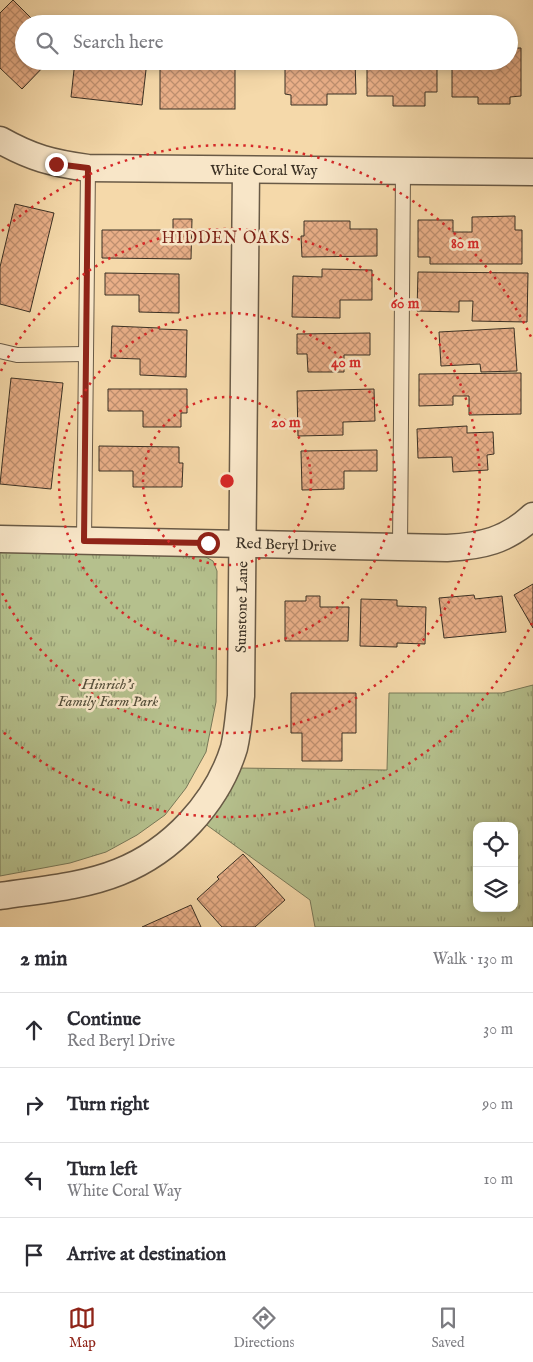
<!DOCTYPE html>
<html lang="en">
<head>
<meta charset="utf-8">
<style>
	body { margin:0; font-family:"IM FELL English",serif; background:#f7f7f7; color:#2b2b33 }
	.controls { position:absolute; right:15px; bottom:15px; display:grid; overflow:hidden; border-radius:10px; box-shadow:0 2px 8px #0003 }
	.controls button { width:45px; height:45px; display:grid; place-items:center; padding:0; border:0; border-bottom:1px solid #e1e1e2; background:#fff; color:#2b2b33; font:25px sans-serif }
	.stop { position:absolute; width:15px; height:15px; margin:-11px; border:4px solid #8f2418; border-radius:50%; background:#fff }
	.stop.end { background:#8f2418; border-color:#fff; box-shadow:0 1px 5px #0008 }
	.list { margin:0; padding:0; list-style:none }
	h2 { display:flex; justify-content:space-between; align-items:center; height:65px; margin:0; padding:0 20px; font-size:21px }
	h2 small { font-size:16px; font-weight:400; color:#7c7c81 }
	.list li { display:grid; grid-template-columns:32px 1fr auto; gap:15px; align-items:center; box-sizing:border-box; height:75px; padding:0 20px; border-top:1px solid #e1e1e2 }
	.list b { display:block; font-size:19px; white-space:nowrap }
	.list p { margin:0; font-size:16px; white-space:nowrap; color:#7c7c81 }
	.list em { font-size:16px; font-style:normal; color:#7c7c81 }
	.icon { flex:none; width:28px; height:28px; fill:none; stroke:currentColor; stroke-width:2; stroke-linecap:round; stroke-linejoin:round }
	.map { position:relative; flex:none; width:533px; height:927px; overflow:hidden }
	.search { position:absolute; background:#fff; box-shadow:0 2px 8px #0003; left:15px; right:15px; top:15px; height:55px; display:flex; align-items:center; gap:12px; box-sizing:border-box; padding:0 18px; border-radius:28px; color:#7c7c81; font-size:19px }
	.sheet { height:365px; background:#fff }
	nav { display:flex; justify-content:space-around; align-items:center; box-sizing:border-box; height:70px; border-top:1px solid #e1e1e2; background:#fff; font-size:14px; color:#7c7c81 }
	nav a { display:grid; justify-items:center; gap:2px }
	nav .on { color:#8f2418 }
	.map>svg:first-child { display:block }
	.grass { fill:url(#grass-tufts); stroke:#787858; fill-rule:evenodd }
	.building { fill:url(#building-cross-hatch); stroke:#3a3024 }
	.lines { fill:none; stroke-linecap:round; stroke-linejoin:round }
	.service-casing { stroke:#695a46; stroke-width:16 }
	.minor-casing { stroke:#695a46; stroke-width:29 }
	.service { stroke:#f8e6c8; stroke-width:14 }
	.minor { stroke:#f8e6c8; stroke-width:26 }
	.route { stroke:#8f2418; stroke-width:6 }
	.ring { fill:none; stroke:#d62828; stroke-width:2.5; stroke-dasharray:2.5 5 }
	.labels { text-anchor:middle; dominant-baseline:central; stroke-width:5; stroke-linejoin:round; paint-order:stroke }
	.street-label { font-size:15px; fill:#3a3024; stroke:#f8e6c8 }
	.park-label { font-size:15px; font-style:italic; fill:#534d39; stroke:#f8e6c8 }
	.neighbourhood-label { font-size:16px; letter-spacing:1px; fill:#7a1f14; stroke:#f8e6c8 }
	.centre { fill:#d62828; stroke:#f8e6c8; stroke-width:2.5 }
	.ring-label { font-size:15px; text-anchor:middle; font-weight:bold; fill:#d62828; stroke:#f8e6c8; stroke-width:5; stroke-linejoin:round; paint-order:stroke }
</style>
</head>
<body>
<div class="map">
<svg width="533" height="927" viewBox="0 0 533 927">
	<defs>
		<pattern id="grass-tufts" width="24" height="20" patternUnits="userSpaceOnUse" patternTransform="scale(1.25)"><rect width="24" height="20" fill="#b5c08d"/><path d="M3 7l-1-3M5 7V3M7 7l1-3M15 17l-1-3M17 17v-4M19 17l1-3" fill="none" stroke="#949c73"/></pattern>
		<pattern id="building-cross-hatch" width="8" height="8" patternUnits="userSpaceOnUse" patternTransform="scale(1.25)"><rect width="8" height="8" fill="#e9af88"/><path d="M0 0l8 8M0 8l8-8" fill="none" stroke="#be8f6f"/></pattern>
	</defs>
	<rect width="100%" height="100%" fill="#f5d9aa"/>
	<filter id="stains"><feTurbulence type="fractalNoise" baseFrequency=".004" numOctaves="4"/><feColorMatrix values="0 0 0 0 .2 0 0 0 0 .09 0 0 0 0 .02 0 0 0 .5 -.17"/></filter>
	<radialGradient id="worn" r=".72"><stop offset=".6" stop-color="#630" stop-opacity="0"/><stop offset="1" stop-color="#630" stop-opacity=".3"/></radialGradient>
	<g class="grass">
		<polygon points="0,552 202,555 213,561 217,571 216,702 206,752 186,788 165,815 137,835 106,852 70,863 0,876"/>
		<path d="M533 685V927H315L310 900 204 823 237 768 387 770 389 693H502ZM477 826H514V908H477Z"/>
	</g>
	<g class="building">
		<polygon points="13,0 37,24 24,24 24,61 49,61 22,89 0,68 0,13"/>
		<polygon points="509,48 521,48 521,96 510,97 510,104 478,104 478,97 452,97 452,61 509,61"/>
		<polygon points="75,61 147,61 142,105 71,97"/>
		<rect x="160" y="61" width="75" height="48"/>
		<polygon points="285,61 355,61 356,94 327,94 327,105 291,105 291,95 285,94"/>
		<polygon points="367,61 437,61 437,92 425,92 425,106 393,106 393,96 367,96"/>
		<polygon points="15,204 54,213 30,312 0,304 0,267"/>
		<polygon points="515,216 515,230 522,230 522,264 430,264 430,257 418,257 418,220 453,220 453,232 472,232 472,217"/>
		<polygon points="173,219 192,219 191,259 102,258 102,230 173,230"/>
		<polygon points="304,221 350,221 350,229 377,229 377,256 302,257 301,236 304,236"/>
		<polygon points="322,269 372,270 372,300 340,300 340,318 292,317 293,276 322,277"/>
		<polygon points="418,272 528,273 527,322 472,321 473,301 459,301 459,312 417,311"/>
		<polygon points="105,273 179,274 179,313 139,312 139,295 105,295"/>
		<polygon points="112,326 159,328 159,329 187,330 186,377 140,375 140,359 111,358"/>
		<polygon points="514,328 517,371 481,372 480,364 441,366 439,332"/>
		<polygon points="370,333 370,355 344,355 344,372 308,372 307,354 297,354 297,334"/>
		<polygon points="521,373 521,414 469,415 469,396 453,396 453,405 419,406 419,374"/>
		<polygon points="11,378 63,383 51,489 0,484"/>
		<polygon points="108,389 187,389 187,413 181,413 181,427 143,427 143,411 108,411"/>
		<polygon points="374,389 375,421 343,422 343,435 298,436 297,391"/>
		<polygon points="467,426 467,433 493,432 494,454 487,455 488,470 453,472 452,457 418,458 417,429"/>
		<polygon points="99,446 179,447 179,463 183,463 182,487 133,487 133,471 99,471"/>
		<polygon points="377,450 377,471 344,471 344,489 302,490 301,451"/>
		<polygon points="533,584 533,628 514,595"/>
		<polygon points="474,595 475,599 502,596 506,632 444,638 439,598"/>
		<polygon points="306,596 320,596 320,607 349,607 348,641 285,641 285,601 306,601"/>
		<polygon points="361,599 397,600 397,606 426,607 425,644 397,643 397,647 360,646"/>
		<polygon points="291,693 356,693 356,733 342,733 342,761 302,761 302,733 291,733"/>
		<polygon points="243,854 285,900 255,927 222,927 197,899 219,879 217,877"/>
		<polygon points="191,905 201,927 142,927"/>
	</g>
	<g class="lines">
		<g class="service-casing">
			<g id="service">
				<polyline points="0,351 17,355 86,354"/>
				<polyline points="84,541 88,168"/>
				<polyline points="400,547 403,171"/>
			</g>
		</g>
		<g class="minor-casing">
			<g id="minor">
				<path d="M0 140C32 158 52 163 88 168L533 172"/>
				<path d="M0 539 447 548C482 546 506 541 533 516"/>
				<path d="M0 896C39 890 82 887 119 872 172 851 217 803 234 748 238 731 239 713 241 696L246 170"/>
			</g>
		</g>
		<use href="#service" class="service"/>
		<use href="#minor" class="minor"/>
	</g>
	<g class="lines">
		<polyline class="route" points="56,164 88,168 84,541 208,543"/>
	</g>
	<g class="ring">
		<circle cx="227" cy="481" r="84"/>
		<circle cx="227" cy="481" r="168"/>
		<path d="M1 371A252 252 0 1 1 1 591"/>
		<path d="M532 623A337 337 0 0 1 2 731M2 231A337 337 0 0 1 532 339"/>
	</g>
	<g class="labels">
		<g class="street-label">
			<text x="264" y="170">White Coral Way</text>
			<text transform="translate(286 545) rotate(2)">Red Beryl Drive</text>
			<text transform="translate(242 607) rotate(-89)">Sunstone Lane</text>
		</g>
		<g class="park-label">
			<text x="108" y="684">Hinrich's<tspan x="108" dy="17">Family Farm Park</tspan></text>
		</g>
		<g class="neighbourhood-label">
			<text x="226" y="239">HIDDEN OAKS</text>
		</g>
	</g>
	<circle cx="227" cy="481" r="8" class="centre"/>
	<g class="ring-label">
		<text x="465" y="248">80 m</text>
		<text x="405" y="308">60 m</text>
		<text x="346" y="367">40 m</text>
		<text x="286" y="427">20 m</text>
	</g>
	<rect width="100%" height="100%" filter="url(#stains)"/>
	<rect width="100%" height="100%" fill="url(#worn)"/>
</svg>
<div class="controls">
<button><svg class="icon" aria-label="locate" viewBox="0 0 24 24"><circle cx="12" cy="12" r="6"/><path d="M12 2v4M12 18v4M2 12h4M18 12h4"/></svg></button>
<button><svg class="icon" aria-label="layers" viewBox="0 0 24 24"><path d="M12 4l9 5-9 5-9-5zM3 14l9 5 9-5"/></svg></button>
</div>
<div class="stop" style="left:208px;top:543px"></div>
<div class="stop end" style="left:56px;top:164px"></div>
<div class="search"><svg class="icon" aria-label="search" viewBox="0 0 24 24"><circle cx="10" cy="10" r="6"/><path d="M15 15l6 6"/></svg>Search here</div>
</div>
<section class="sheet">
<h2>2 min<small>Walk · 130 m</small></h2>
<ul class="list">
<li><svg class="icon" aria-label="ahead" viewBox="0 0 24 24"><path d="M12 20V5M6 11l6-6 6 6"/></svg><div><b>Continue</b><p>Red Beryl Drive</p></div><em>30 m</em></li>
<li><svg class="icon" aria-label="right" viewBox="0 0 24 24"><path d="M7 20v-9h11M14 6l5 5-5 5"/></svg><div><b>Turn right</b></div><em>90 m</em></li>
<li><svg class="icon" aria-label="left" viewBox="0 0 24 24"><path d="M17 20v-9H6M10 6l-5 5 5 5"/></svg><div><b>Turn left</b><p>White Coral Way</p></div><em>10 m</em></li>
<li><svg class="icon" aria-label="arrive" viewBox="0 0 24 24"><path d="M6 21V4h12l-3 4 3 4H6"/></svg><div><b>Arrive at destination</b></div></li>
</ul>
</section>
<nav>
<a class="on"><svg class="icon" aria-label="map" viewBox="0 0 24 24"><path d="M3 6l6-2 6 2 6-2v14l-6 2-6-2-6 2zM9 4v14M15 6v14"/></svg>Map</a>
<a><svg class="icon" aria-label="directions" viewBox="0 0 24 24"><path d="M12 3l9 9-9 9-9-9zM9 14v-3h6M13 9l2 2-2 2"/></svg>Directions</a>
<a><svg class="icon" aria-label="saved" viewBox="0 0 24 24"><path d="M7 4h10v16l-5-4-5 4z"/></svg>Saved</a>
</nav>
</body>
</html>
